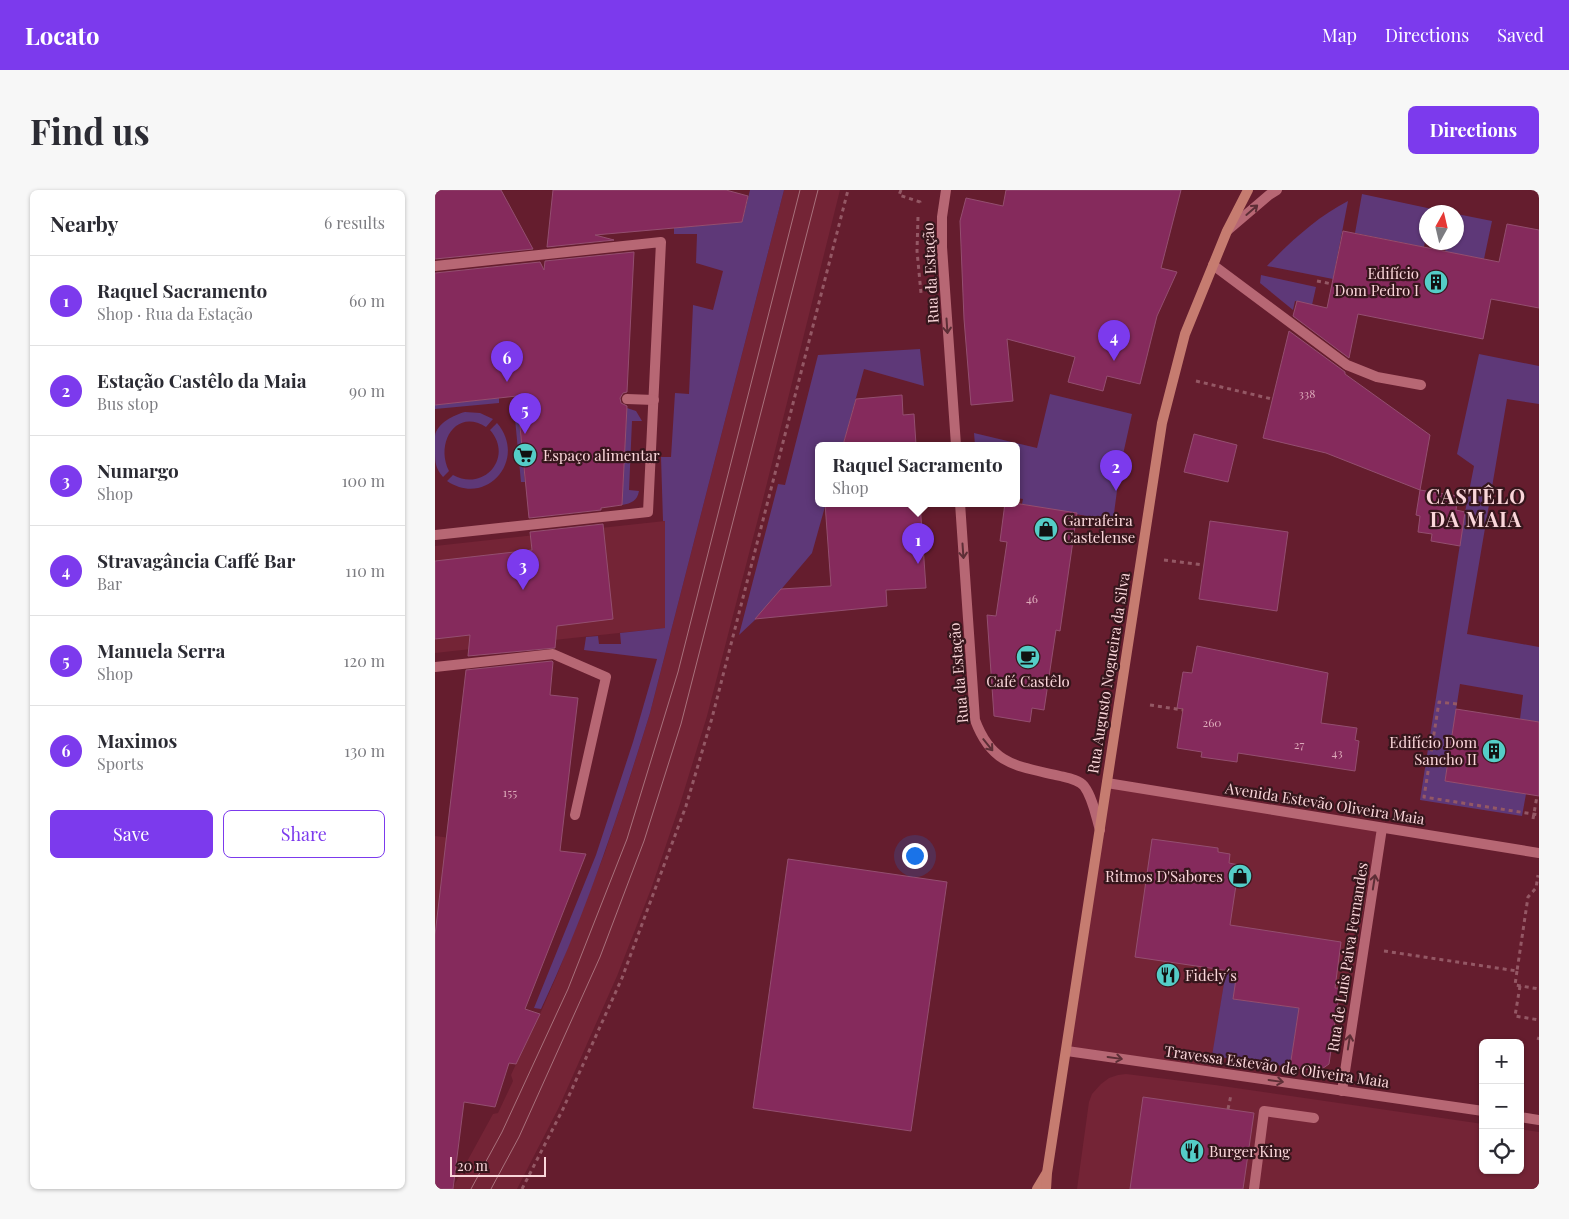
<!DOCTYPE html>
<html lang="en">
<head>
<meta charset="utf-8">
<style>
	body { margin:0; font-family:"Playfair Display",serif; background:#f7f7f7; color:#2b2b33 }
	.controls { position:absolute; right:15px; bottom:15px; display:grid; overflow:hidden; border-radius:8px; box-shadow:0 1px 4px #0004 }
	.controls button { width:45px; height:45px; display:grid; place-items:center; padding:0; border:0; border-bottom:1px solid #e1e1e2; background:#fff; color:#2b2b33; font:25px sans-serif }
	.compass { position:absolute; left:984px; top:15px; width:45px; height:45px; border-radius:50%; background:#fff; box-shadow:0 1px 4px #0004; rotate:8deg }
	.scale { position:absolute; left:15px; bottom:12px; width:96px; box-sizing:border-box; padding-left:5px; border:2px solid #fad6da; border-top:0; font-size:14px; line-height:18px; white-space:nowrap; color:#fad6da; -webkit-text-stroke:4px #36161c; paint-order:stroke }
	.you { position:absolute; left:479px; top:665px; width:18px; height:18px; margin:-12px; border:4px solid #fff; border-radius:50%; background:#1a73e8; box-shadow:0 0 0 8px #1a73e833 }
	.badge { display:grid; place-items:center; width:32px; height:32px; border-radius:50%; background:#7c3aed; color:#fff; font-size:16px; font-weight:700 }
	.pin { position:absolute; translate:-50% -41px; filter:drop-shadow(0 1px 2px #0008) }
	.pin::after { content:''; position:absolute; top:26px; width:18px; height:15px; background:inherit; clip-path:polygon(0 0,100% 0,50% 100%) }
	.popup { position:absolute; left:380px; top:252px; width:205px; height:65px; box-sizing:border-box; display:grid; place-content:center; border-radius:8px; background:#fff; filter:drop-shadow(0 1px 4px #0005); font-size:16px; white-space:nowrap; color:#7c7c81 }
	.popup b { font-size:19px; color:#2b2b33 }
	.popup::after { content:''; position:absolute; left:50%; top:100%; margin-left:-10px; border:10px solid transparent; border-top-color:#fff }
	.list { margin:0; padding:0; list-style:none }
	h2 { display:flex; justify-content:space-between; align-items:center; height:65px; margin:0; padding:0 20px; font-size:21px }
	h2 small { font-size:16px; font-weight:400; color:#7c7c81 }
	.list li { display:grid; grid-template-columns:32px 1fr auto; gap:15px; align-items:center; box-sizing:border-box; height:90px; padding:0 20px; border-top:1px solid #e1e1e2 }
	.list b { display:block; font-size:19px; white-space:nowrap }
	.list p { margin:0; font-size:16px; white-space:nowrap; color:#7c7c81 }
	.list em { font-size:16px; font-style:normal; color:#7c7c81 }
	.actions { display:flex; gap:10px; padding:15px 20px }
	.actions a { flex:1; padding:11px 0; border:1px solid #7c3aed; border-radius:8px; text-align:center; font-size:18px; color:#7c3aed }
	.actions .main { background:#7c3aed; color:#fff }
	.icon { flex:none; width:28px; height:28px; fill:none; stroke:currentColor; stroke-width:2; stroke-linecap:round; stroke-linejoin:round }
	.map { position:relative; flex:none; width:1104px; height:999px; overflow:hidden; border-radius:8px }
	header { display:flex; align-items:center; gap:30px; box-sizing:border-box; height:70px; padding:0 25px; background:#7c3aed; color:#fff }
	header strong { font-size:24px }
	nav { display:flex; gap:28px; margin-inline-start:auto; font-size:18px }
	.intro { display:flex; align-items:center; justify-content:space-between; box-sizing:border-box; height:120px; padding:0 30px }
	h1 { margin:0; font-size:35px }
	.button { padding:12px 22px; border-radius:8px; background:#7c3aed; color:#fff; font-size:18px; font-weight:700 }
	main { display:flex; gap:30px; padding:0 30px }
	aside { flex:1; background:#fff; border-radius:8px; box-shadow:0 1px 4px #0004 }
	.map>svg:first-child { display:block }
	.built { fill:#742436 }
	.green { fill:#5e3878 }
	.building { fill:#852a5c; stroke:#944e70 }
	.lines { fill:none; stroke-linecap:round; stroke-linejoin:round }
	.path { stroke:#945865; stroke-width:3; stroke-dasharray:4 4; stroke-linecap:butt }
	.lane { stroke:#b76774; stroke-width:10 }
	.street { stroke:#b76774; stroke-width:10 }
	.secondary { stroke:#c67c70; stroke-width:10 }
	.tram { stroke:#a8717c; stroke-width:1 }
	.oneway { stroke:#5d2e36 }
	.labels { text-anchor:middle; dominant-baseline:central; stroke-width:4.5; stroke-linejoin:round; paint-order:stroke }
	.number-label { font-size:12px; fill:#ddabba }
	.street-label { font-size:15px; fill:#fad6da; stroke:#36161c }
	.poi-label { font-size:15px; fill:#fad6da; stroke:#36161c; text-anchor:start }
	.district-label { font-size:20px; font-weight:bold; letter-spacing:1px; fill:#fad6da; stroke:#36161c }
</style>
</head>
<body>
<header>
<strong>Locato</strong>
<nav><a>Map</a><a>Directions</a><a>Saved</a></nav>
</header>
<div class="intro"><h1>Find us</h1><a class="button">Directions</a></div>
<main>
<aside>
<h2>Nearby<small>6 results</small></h2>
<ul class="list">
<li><span class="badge">1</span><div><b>Raquel Sacramento</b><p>Shop · Rua da Estação</p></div><em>60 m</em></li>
<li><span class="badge">2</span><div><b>Estação Castêlo da Maia</b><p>Bus stop</p></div><em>90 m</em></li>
<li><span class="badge">3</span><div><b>Numargo</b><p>Shop</p></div><em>100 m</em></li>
<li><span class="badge">4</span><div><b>Stravagância Caffé Bar</b><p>Bar</p></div><em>110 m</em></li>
<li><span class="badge">5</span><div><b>Manuela Serra</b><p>Shop</p></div><em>120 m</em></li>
<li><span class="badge">6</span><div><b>Maximos</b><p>Sports</p></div><em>130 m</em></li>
</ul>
<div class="actions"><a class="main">Save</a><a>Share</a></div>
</aside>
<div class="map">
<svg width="1104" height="999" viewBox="0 0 1104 999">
	<rect width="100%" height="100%" fill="#651d2e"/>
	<g class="built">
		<polygon points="349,0 405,0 326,317 272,526 245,614 216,699 182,786 124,917 82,999 17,999 58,924 63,923 78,891 76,885 81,874 0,882 0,646 90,657 90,819 105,824 122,785 170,662 194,590 215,523"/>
		<polygon points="230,331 230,438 0,463 0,356"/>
		<polygon points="675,597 942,641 915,800 791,781 776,879 635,858"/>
		<polygon points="691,884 780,895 1048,934 1048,980 1085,980 1085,939 1104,942 1104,999 642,999 654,912 657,904 666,894 674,888 683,885"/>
	</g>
	<g class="green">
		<path d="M315 0H349L215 523C184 623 151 724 106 819L99 818 161 665 198 552 222 469 149 460 151 447 163 446 164 454H186L185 443 230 438V331H228L226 267H236L240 203 254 204 258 115 278 120 288 81 261 73 262 44H239V38L307 32Z"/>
		<polygon points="927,4 997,19 996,22 992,22 991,46 989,57 920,43"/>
		<path d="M913 11 898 89 832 76C856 51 882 27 913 11Z"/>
		<polygon points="1022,24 1057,31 1049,69 1010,62 1012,53 1022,52"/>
		<polygon points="826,85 881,97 877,115 860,111 858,120 825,93"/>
		<polygon points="485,159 489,196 429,179 408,255 384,255 384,313 391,313 377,363 321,429 304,445 343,294 350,295 383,165"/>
		<polygon points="1044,164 1104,176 1104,214 1072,209 1032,444 1104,457 1104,532 1085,529 1088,505 1025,494 1010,591 1091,604 1087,626 985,610 1030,322 1039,276 1022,264"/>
		<polygon points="615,204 697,224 685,278 678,331 587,314 588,309 582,308 582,255 540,255 539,243 602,258"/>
		<polygon points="64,208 64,213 0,219 0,215"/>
		<polygon points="79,218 83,218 90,292 86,292"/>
		<path d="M192 218 201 221 207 231H197L194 300 204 301C202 311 197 313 187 315Z"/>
		<path d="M30 222 45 223 58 229 51 237C21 218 0 253 14 281L8 287C1 279 0 273 0 262 0 257 0 251 0 246 2 233 19 225 30 222Z"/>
		<path d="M62 233C93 269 52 318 12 291L18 285C49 302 79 267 55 240Z"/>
		<polygon points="791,781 802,783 798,809 864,818 855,877 777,866"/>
	</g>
	<g class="building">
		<polygon points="0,0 66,0 98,59 0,69"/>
		<polygon points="118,0 291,0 313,6 307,32 160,45 179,50 112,57"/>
		<polygon points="571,0 746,0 726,78 742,82 722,126 705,194 672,186 668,201 633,192 640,167 572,149 578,211 536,215 529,129 525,31 531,8 568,16"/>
		<polygon points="1072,34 1104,40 1104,118 1056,109 1048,149 923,124 914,168 858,126 862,111 892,118 908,41 1064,72"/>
		<polygon points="199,62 192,202 188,203 185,208 186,213 192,216 187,315 166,318 166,320 94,328 82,206 0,215 0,83 105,72 109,80 110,71"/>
		<polygon points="854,141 910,182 910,184 995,245 985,300 891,263 828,248"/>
		<polygon points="467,205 468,225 479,224 481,255 408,255 421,209"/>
		<polygon points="759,244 802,255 793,292 749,282"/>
		<polygon points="985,300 1023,306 1021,320 1030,322 1025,356 996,351 997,344 983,342 985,326 981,325"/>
		<polygon points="390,313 485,313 491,398 451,400 452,416 320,429 346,399 396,396"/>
		<polygon points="570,313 579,313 642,323 625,441 621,440 609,520 597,518 595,532 559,526 552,425 561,426 572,352 565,351"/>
		<polygon points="775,331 853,342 842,421 764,409"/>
		<polygon points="168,334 178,429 122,436 120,458 33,466 35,445 0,449 0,371 97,360 95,342"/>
		<polygon points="762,456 893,483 886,533 922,538 920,550 924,551 920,581 803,563 802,572 766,567 767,562 742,558 748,519 742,518 748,482 757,483"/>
		<polygon points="117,471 118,472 115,505 143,508 125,661 151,664 90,819 105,824 81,874 74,873 60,917 29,912 18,999 0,999 0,745 31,480"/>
		<polygon points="1021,519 1104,532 1104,606 1010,591"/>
		<polygon points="717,649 783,658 783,662 795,664 794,673 804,675 795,735 906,752 900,798 905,798 894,874 884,881 855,877 864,818 798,809 802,782 700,767"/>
		<polygon points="353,669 512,692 476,941 318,918"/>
		<polygon points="708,907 819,923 808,999 695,999"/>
	</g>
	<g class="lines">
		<g class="path">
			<polyline points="466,0 464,5 485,12 485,13"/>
			<polyline points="483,27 482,61 486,103"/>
			<polyline points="882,91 897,94"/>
			<polyline points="761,191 837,209"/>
			<polyline points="729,370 768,375"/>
			<polyline points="1022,514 1004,512 989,607 1104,625"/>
			<polyline points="715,515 748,520"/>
			<polyline points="1098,629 1102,606"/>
			<polyline points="949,761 1082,781 1093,707 1101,698 1103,685"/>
			<polyline points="1082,781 1080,795 1104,799"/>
			<polyline points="1085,796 1080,826 1104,830"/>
			<polyline points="1103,850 1104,847"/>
			<polyline points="793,919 796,905"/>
			<polyline points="87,999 128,919 187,788 251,616 277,528 413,0"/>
		</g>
		<g class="lane">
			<polyline points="778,75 912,175 942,187 986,195"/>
			<polyline points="0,76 226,52 213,322 0,345"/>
			<polyline points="192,209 219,210"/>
			<polyline points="0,477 118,464 171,487 140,625"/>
			<polyline points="819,999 829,921 879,928"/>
		</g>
		<g class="street">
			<polyline points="511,0 507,27 507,57 521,255"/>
			<polyline points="793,40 834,5 842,0"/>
			<path d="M525 313 540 530C557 576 583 576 625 586 633 588 644 590 649 596 658 608 661 627 665 640"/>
			<polyline points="672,593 1104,663"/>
			<polyline points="632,861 1048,921"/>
			<polyline points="907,901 947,638"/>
			<polyline points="1085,927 1104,930"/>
		</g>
		<g class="secondary">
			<polyline points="602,999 611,984"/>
			<polyline points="611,999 612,983 727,233 750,144 792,41 813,0"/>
		</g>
		<g class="tram">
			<polyline points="36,999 67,942 133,799 192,649 243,482 365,0"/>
			<polyline points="56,999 84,947 165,767 209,651 246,534 383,0"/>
		</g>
	</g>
	<defs><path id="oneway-shaft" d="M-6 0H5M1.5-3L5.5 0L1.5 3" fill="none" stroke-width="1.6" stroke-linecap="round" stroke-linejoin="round" transform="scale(1.25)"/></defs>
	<g class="oneway">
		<use href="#oneway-shaft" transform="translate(817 20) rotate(-41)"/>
		<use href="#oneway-shaft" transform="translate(512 136) rotate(86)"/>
		<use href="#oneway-shaft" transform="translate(528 361) rotate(86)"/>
		<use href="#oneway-shaft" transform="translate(553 555) rotate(51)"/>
		<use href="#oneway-shaft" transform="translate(939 692) rotate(-81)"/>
		<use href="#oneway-shaft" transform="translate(914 852) rotate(-81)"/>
		<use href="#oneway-shaft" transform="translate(680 868) rotate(8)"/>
		<use href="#oneway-shaft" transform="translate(841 891) rotate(8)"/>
	</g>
	<defs>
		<g id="building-disc" transform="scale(1.25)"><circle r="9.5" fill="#54cdc7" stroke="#36161c"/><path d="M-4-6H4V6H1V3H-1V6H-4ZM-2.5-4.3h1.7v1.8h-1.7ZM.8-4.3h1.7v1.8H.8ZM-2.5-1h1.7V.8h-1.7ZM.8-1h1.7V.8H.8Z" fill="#111"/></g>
		<g id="supermarket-disc" transform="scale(1.25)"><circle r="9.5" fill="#54cdc7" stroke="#36161c"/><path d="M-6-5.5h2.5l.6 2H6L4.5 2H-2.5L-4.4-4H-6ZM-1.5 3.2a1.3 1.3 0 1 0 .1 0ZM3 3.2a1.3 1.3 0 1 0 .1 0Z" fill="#111"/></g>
		<g id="shop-disc" transform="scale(1.25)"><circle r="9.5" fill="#54cdc7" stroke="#36161c"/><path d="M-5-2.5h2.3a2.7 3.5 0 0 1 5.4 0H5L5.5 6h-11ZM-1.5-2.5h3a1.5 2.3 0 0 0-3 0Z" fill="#111"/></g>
		<g id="cafe-disc" transform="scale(1.25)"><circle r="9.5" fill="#54cdc7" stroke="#36161c"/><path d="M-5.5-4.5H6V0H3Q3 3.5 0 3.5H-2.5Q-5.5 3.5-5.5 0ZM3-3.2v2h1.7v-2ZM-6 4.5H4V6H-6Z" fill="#111"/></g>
		<g id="restaurant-disc" transform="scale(1.25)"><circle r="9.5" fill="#54cdc7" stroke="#36161c"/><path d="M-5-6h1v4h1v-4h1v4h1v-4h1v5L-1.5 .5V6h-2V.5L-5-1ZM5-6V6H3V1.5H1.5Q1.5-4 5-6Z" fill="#111"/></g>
	</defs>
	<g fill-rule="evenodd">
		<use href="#building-disc" x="1001" y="92"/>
		<use href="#supermarket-disc" x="90" y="265"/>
		<use href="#shop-disc" x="611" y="339"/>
		<use href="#cafe-disc" x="593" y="467"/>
		<use href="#building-disc" x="1059" y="561"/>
		<use href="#shop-disc" x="805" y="686"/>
		<use href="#restaurant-disc" x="733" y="785"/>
		<use href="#restaurant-disc" x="757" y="961"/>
	</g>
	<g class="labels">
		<g class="number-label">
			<text x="872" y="203">338</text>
			<text x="597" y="408">46</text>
			<text x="777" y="532">260</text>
			<text x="864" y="554">27</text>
			<text x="902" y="562">43</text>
			<text x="75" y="602">155</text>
		</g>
		<g class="street-label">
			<text transform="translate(495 83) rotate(-93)">Rua da Estação</text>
			<text transform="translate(523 483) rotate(-95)">Rua da Estação</text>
			<text transform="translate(673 483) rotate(-81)">Rua Augusto Nogueira da Silva</text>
			<text transform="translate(890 613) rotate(9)">Avenida Estevão Oliveira Maia</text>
			<text transform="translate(912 767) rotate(-81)">Rua de Luis Paiva Fernandes</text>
			<text transform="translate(842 876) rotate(8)">Travessa Estevão de Oliveira Maia</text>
		</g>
		<g class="poi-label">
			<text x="984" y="83" text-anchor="end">Edifício<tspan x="984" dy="17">Dom Pedro I</tspan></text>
			<text x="108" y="265">Espaço alimentar</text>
			<text x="628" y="330">Garrafeira<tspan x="628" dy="17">Castelense</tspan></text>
			<text x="593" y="491" text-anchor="middle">Café Castêlo</text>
			<text x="1042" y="552" text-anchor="end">Edifício Dom<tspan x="1042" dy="17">Sancho II</tspan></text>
			<text x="788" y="686" text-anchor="end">Ritmos D'Sabores</text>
			<text x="750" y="785">Fidely´s</text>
			<text x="774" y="961">Burger King</text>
		</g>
		<g class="district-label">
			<text x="1041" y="305">CASTÊLO<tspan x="1041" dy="23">DA MAIA</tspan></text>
		</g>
	</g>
</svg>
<div class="controls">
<button>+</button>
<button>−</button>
<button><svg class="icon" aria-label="locate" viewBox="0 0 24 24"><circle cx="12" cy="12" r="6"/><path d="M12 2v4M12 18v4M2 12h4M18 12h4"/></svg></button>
</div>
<svg class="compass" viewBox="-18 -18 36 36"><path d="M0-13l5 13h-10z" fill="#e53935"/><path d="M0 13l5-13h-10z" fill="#7c7c81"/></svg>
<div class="scale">20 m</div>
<div class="you"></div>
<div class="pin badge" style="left:483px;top:374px">1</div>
<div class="popup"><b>Raquel Sacramento</b>Shop</div>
<div class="pin badge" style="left:681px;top:301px">2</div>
<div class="pin badge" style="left:88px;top:400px">3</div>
<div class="pin badge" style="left:679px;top:171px">4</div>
<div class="pin badge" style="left:90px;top:244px">5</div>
<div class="pin badge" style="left:72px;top:192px">6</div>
</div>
</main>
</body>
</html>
